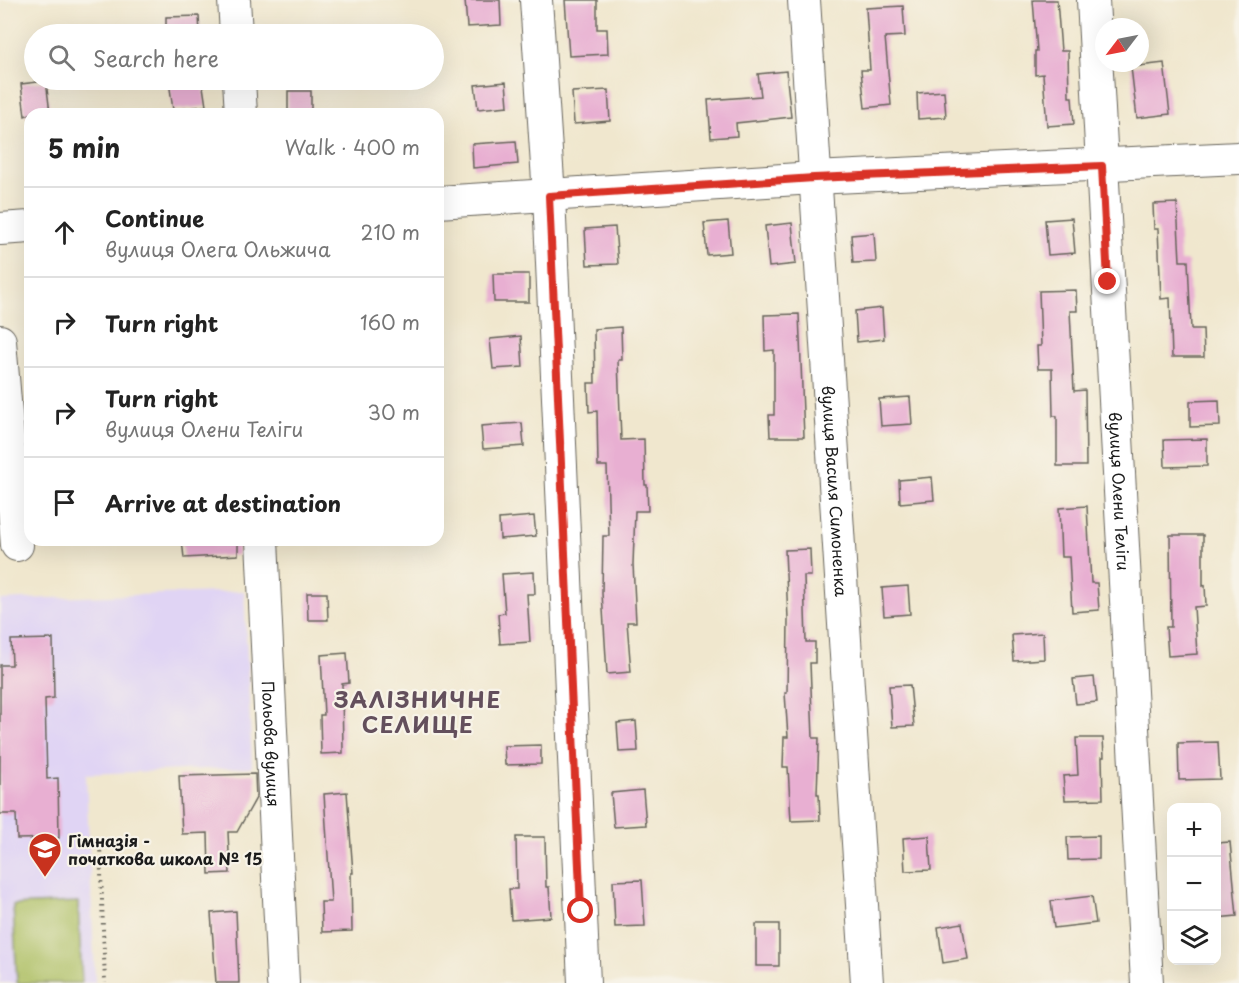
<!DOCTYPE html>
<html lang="en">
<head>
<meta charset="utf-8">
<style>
	body { margin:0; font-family:"Playpen Sans",sans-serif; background:#f2f2f2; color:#222 }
	.controls { position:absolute; right:18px; bottom:18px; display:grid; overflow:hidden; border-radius:12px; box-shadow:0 6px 24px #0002 }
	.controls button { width:54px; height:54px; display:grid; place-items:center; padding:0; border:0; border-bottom:2px solid #e0e0e0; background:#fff; color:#222; font:30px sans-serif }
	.compass { position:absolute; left:1095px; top:18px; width:54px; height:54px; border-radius:50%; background:#fff; box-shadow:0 6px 24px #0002; rotate:238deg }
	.stop { position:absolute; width:18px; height:18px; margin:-14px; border:4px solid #d93025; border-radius:50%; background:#fff }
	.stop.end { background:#d93025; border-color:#fff; box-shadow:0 2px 6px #0008 }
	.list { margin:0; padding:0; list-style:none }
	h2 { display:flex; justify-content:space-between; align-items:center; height:78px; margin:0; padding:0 24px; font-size:26px }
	h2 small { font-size:20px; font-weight:400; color:#767676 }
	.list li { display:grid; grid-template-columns:39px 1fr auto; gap:18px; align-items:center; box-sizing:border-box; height:90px; padding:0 24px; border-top:2px solid #e0e0e0 }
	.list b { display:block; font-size:22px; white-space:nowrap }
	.list p { margin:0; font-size:20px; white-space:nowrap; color:#767676 }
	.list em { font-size:20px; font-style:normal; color:#767676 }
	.icon { flex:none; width:33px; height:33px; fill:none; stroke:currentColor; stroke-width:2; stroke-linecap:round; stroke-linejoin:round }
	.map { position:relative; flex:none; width:1239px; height:983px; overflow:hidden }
	.search { position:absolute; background:#fff; box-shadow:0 6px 24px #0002; left:24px; top:24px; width:420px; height:66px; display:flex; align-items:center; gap:15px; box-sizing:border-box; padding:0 21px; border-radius:33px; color:#767676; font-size:22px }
	.panel { position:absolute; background:#fff; box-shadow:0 6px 24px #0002; left:24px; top:108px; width:420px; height:438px; border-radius:18px }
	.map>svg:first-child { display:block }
	.built { fill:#e0d4f4 }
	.green { fill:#adbf63; stroke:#646e40; stroke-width:1.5 }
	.building { fill:#e8afd2 }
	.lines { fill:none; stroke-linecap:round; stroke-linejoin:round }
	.minor-casing { stroke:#66635a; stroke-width:34 }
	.path { stroke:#66635a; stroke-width:4; stroke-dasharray:1.5 4.5; stroke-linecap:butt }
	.minor { stroke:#fff; stroke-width:32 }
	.route { stroke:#d93025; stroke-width:8 }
	.labels { text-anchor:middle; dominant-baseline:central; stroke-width:4.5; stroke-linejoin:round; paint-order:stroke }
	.street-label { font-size:16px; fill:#1c1c1c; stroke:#f7f3e8 }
	.poi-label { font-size:16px; font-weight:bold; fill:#1c1c1c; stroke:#f7f3e8; text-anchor:start }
	.district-label { font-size:22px; font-weight:bold; letter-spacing:1.5px; fill:#634f5c; stroke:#f7f3e8 }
</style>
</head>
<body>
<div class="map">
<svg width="1239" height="983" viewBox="0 0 1239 983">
	<rect width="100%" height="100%" fill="#f7f3e8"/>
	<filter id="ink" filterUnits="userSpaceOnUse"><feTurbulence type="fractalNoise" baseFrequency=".0167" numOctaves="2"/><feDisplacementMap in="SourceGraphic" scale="12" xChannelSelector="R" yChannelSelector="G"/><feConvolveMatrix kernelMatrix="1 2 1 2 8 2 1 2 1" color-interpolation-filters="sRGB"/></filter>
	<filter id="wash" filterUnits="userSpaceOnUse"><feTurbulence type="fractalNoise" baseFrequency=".008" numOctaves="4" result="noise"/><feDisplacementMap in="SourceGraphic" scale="24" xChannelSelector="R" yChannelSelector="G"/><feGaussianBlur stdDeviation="1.35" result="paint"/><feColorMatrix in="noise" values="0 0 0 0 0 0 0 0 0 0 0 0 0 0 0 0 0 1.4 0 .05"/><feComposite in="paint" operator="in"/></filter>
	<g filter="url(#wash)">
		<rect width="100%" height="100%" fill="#f0e7ce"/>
		<polygon class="built" points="244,591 252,767 86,774 95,983 0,983 0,600"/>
		<polygon class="green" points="78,902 82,983 17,983 13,905"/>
		<g id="blocks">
			<g class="building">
				<polygon points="465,0 500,0 501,25 467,27"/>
				<polygon points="565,0 597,0 597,29 607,29 608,54 569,56"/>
				<polygon points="1033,0 1057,0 1061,51 1068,51 1069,97 1072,97 1074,124 1047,126 1043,74 1035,75 1035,51 1037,51"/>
				<polygon points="903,6 905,36 885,37 891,105 865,108 861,70 870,70 866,8"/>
				<polygon points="199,16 200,34 166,34 166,17"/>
				<polygon points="1164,63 1170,114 1137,118 1131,67"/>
				<polygon points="786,71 791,117 736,123 737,136 711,138 708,100 761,96 758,74"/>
				<polygon points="182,80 202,80 206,106 173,110 169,81"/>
				<polygon points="46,81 50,113 30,114 25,116 21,84"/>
				<polygon points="506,82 508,106 478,109 475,85"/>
				<polygon points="608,90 610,121 574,124 572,92"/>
				<rect x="288" y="91" width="23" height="23"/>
				<polygon points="944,91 946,117 918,119 917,93"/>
				<polygon points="516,141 518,164 473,168 472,144"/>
				<polygon points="1177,203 1180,261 1188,261 1191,329 1203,329 1204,357 1172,357 1170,298 1161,299 1158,229 1154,229 1153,204"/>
				<polygon points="1072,218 1075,253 1048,255 1045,220"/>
				<polygon points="728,221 731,253 707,255 704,223"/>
				<polygon points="792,223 796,264 769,267 765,226"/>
				<polygon points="615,227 618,264 587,265 585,229"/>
				<polygon points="874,233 876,262 853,263 851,235"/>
				<polygon points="493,274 529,274 529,302 494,302"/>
				<polygon points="1076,290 1077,311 1070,311 1074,391 1085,390 1086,466 1057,466 1057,416 1053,416 1052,369 1038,369 1037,346 1041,346 1039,291"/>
				<polygon points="882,308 884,339 857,342 855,311"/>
				<polygon points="799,314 804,437 770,437 769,415 774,415 774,350 765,351 764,315"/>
				<polygon points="621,327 622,360 618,360 621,440 644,439 645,485 647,485 648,511 635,511 633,564 636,622 627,622 631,672 607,674 602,593 603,536 609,536 607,466 598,466 597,411 589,412 588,383 595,383 594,329"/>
				<polygon points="521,336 523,367 493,369 490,339"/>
				<polygon points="910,397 912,424 881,426 879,399"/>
				<polygon points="1219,400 1220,426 1190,427 1190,401"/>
				<polygon points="522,423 524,446 483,449 481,426"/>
				<polygon points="1207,439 1207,466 1165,467 1164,440"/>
				<polygon points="932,477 934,500 900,503 899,480"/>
				<polygon points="1087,506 1091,583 1097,583 1099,610 1072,612 1069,557 1061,557 1059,508"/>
				<polygon points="534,516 536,536 500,539 499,519"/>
				<polygon points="1170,535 1203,535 1203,586 1205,585 1206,606 1194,607 1197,654 1168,656 1166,627 1171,627"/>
				<polygon points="182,540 238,540 238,555 184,558"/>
				<polygon points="810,549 811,576 804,576 806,642 815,642 815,663 810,663 813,738 819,738 817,794 819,794 820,820 791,821 788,767 783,767 784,737 788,737 785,693 787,693 788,619 785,550"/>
				<polygon points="534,572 535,594 527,594 530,642 500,644 498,614 505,613 502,574"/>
				<polygon points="908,586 910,614 884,616 882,588"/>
				<polygon points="307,593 327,593 328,620 308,620"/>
				<polygon points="1043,633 1044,659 1014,661 1012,635"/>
				<polygon points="53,639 54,698 45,699 47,779 58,778 59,838 17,839 16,814 0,814 0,665 12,665 11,640"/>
				<polygon points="347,653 349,683 342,684 343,753 321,754 320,715 324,715 321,655"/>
				<polygon points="1094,677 1097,702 1076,704 1073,679"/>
				<polygon points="910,685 914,726 892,727 889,686"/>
				<polygon points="636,721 638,751 619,752 617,723"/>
				<polygon points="1076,738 1103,738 1104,757 1102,757 1103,799 1065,800 1063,776 1078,775"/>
				<polygon points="1218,742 1220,779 1179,780 1178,743"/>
				<polygon points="541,745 541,764 505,765 504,746"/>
				<polygon points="255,774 256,798 237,832 228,832 230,873 209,874 208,833 182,834 179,776"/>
				<polygon points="643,790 646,825 614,827 611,793"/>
				<polygon points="347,792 353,873 351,873 352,931 322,932 321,902 331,902 324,794"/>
				<polygon points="929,836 931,870 905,871 903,838"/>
				<polygon points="1099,836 1099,859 1068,860 1067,837"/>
				<polygon points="516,837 545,837 546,887 549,887 551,917 511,920 509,889 517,889"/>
				<polygon points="1230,842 1237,916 1216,918 1216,843"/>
				<polygon points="642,880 645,926 615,927 613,881"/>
				<polygon points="1092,896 1096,923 1054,928 1051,901"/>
				<polygon points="236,911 239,983 216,983 211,913"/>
				<polygon points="962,923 968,959 943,963 938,927"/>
				<rect x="756" y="924" width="23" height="42"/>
			</g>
		</g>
	</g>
	<g filter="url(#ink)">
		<use href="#blocks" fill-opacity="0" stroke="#66635a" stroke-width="1.5"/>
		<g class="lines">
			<g class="minor-casing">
				<g id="minor">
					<polyline points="234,0 236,34"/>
					<polyline points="536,0 549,196 584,983"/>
					<path id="s1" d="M804 0 867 983"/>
					<path id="s2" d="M1093 0 1147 983"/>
					<polyline points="239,80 241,114"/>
					<polyline points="438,202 814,178 1239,158"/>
					<polyline points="0,229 30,227"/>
					<polyline points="0,341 17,545"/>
					<path id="s3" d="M262 540 283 983"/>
				</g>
			</g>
			<polyline class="path" points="100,845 105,983"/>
			<use href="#minor" class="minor"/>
		</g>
	</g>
	<g class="lines" filter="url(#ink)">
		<polyline class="route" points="581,911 549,196 814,178 1102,166 1108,282"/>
	</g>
	<defs>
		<g id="school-pin" transform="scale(1.725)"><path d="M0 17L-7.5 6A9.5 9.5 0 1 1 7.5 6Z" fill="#c8321e" stroke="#f7f3e8"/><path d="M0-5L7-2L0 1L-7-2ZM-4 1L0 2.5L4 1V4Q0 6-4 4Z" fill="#fff"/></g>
	</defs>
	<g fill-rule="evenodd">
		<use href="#school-pin" x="45" y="849"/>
	</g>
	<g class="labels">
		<g class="street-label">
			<text stroke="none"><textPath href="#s1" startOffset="492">вулиця Василя Симоненка</textPath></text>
			<text stroke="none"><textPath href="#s2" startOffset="492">вулиця Олени Теліги</textPath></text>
			<text stroke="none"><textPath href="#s3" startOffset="204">Польова вулиця</textPath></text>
		</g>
		<g class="poi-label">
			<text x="68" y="840">Гімназія -<tspan x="68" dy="18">початкова школа № 15</tspan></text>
		</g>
		<g class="district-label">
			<text x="418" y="698">ЗАЛІЗНИЧНЕ<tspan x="418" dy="25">СЕЛИЩЕ</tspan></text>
		</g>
	</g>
</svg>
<div class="controls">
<button>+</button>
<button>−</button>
<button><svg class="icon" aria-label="layers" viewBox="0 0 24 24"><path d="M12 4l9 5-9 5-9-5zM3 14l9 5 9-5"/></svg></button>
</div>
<svg class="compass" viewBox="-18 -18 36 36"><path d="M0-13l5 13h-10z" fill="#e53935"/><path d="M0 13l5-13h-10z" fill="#767676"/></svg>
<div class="stop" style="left:581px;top:911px"></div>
<div class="stop end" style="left:1108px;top:282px"></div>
<div class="search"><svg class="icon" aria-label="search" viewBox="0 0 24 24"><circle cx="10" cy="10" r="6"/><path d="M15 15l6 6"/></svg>Search here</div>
<section class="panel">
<h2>5 min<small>Walk · 400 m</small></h2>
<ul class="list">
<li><svg class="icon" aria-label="ahead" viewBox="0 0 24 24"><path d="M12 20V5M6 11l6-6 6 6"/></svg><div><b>Continue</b><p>вулиця Олега Ольжича</p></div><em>210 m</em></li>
<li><svg class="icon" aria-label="right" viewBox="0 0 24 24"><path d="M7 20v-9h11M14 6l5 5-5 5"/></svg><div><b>Turn right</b></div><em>160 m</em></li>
<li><svg class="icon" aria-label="right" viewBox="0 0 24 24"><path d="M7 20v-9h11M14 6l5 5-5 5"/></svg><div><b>Turn right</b><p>вулиця Олени Теліги</p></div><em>30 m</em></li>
<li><svg class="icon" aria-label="arrive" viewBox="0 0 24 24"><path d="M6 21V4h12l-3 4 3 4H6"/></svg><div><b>Arrive at destination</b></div></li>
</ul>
</section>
</div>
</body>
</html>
